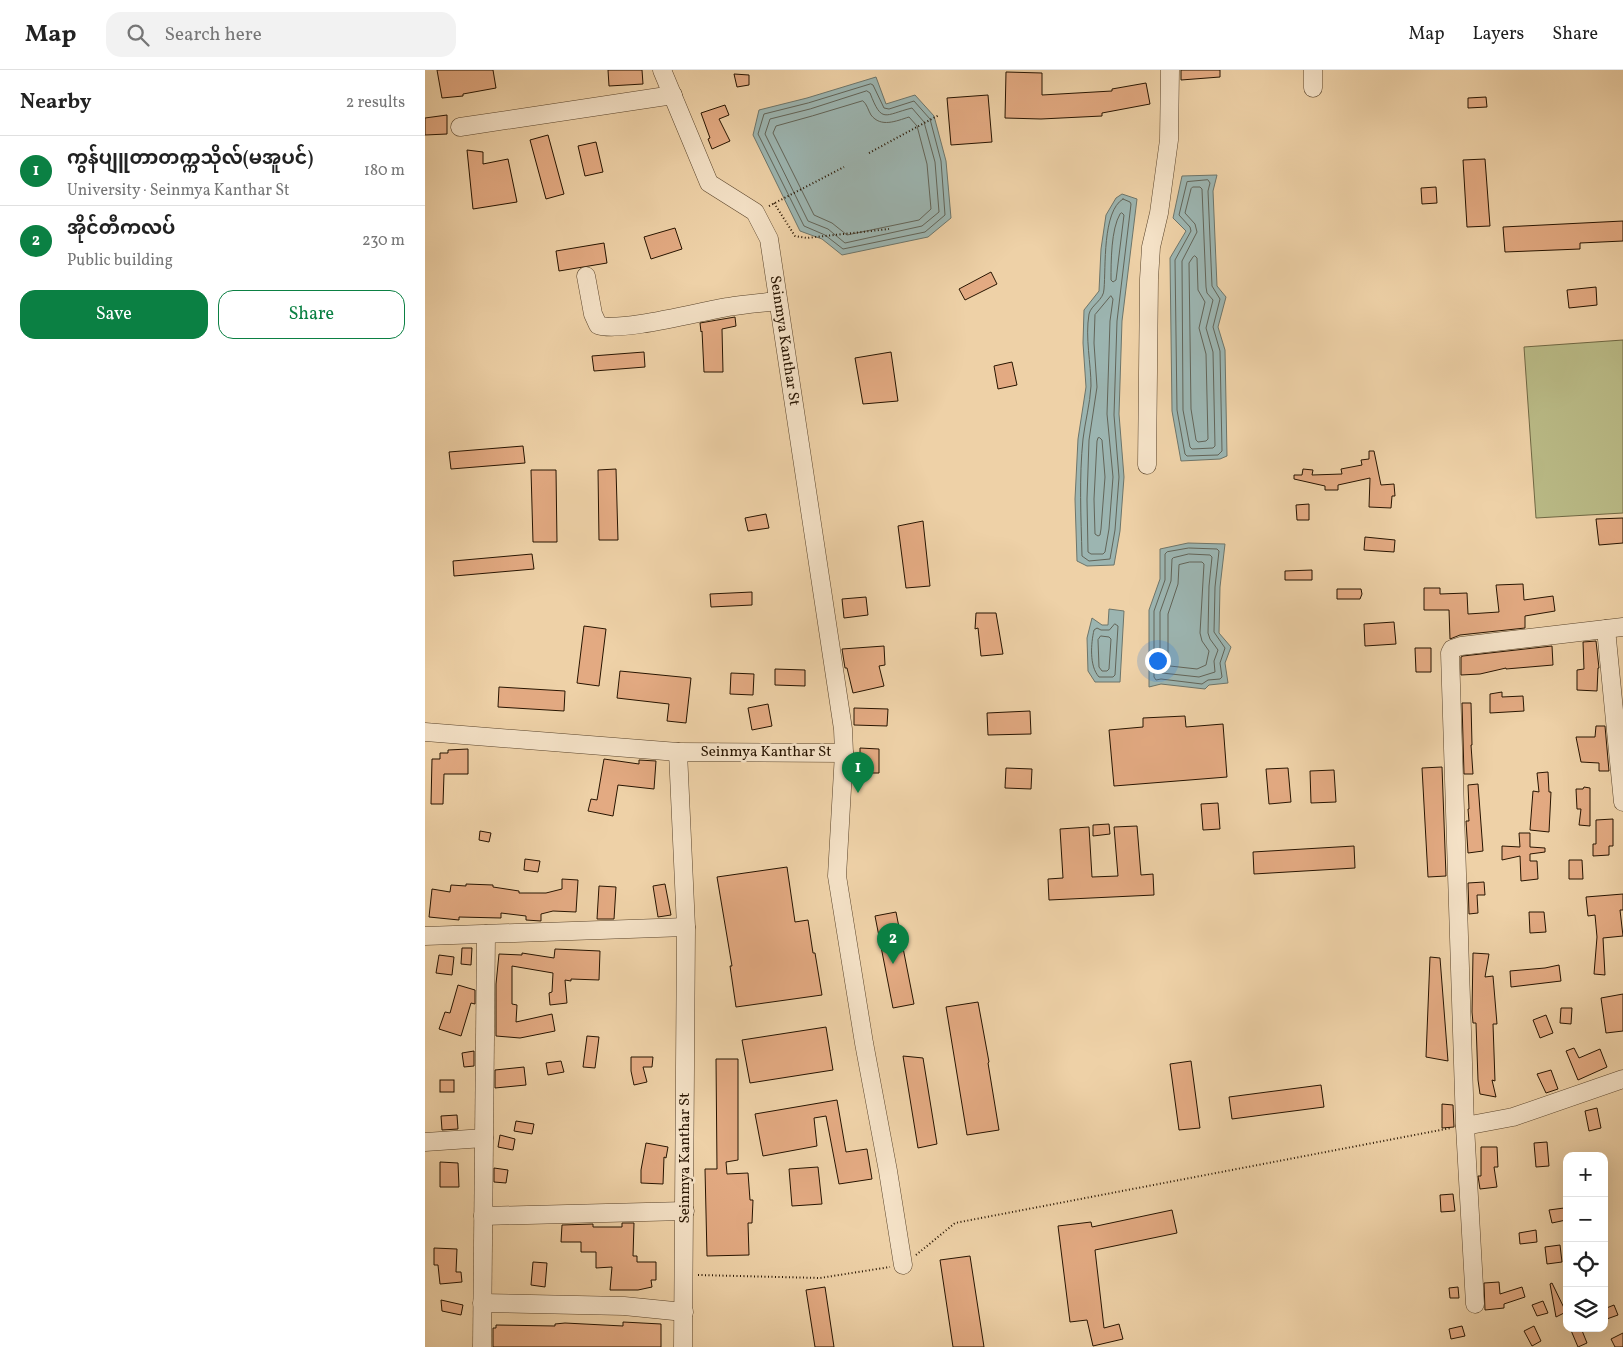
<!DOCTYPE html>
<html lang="en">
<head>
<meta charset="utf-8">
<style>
	body { margin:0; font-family:Vollkorn,"Noto Sans Myanmar",serif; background:#f2f2f2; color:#222 }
	.controls { position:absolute; right:15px; bottom:15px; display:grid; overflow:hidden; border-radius:10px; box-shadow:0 5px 20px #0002 }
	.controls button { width:45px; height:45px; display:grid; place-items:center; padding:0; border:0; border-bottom:1px solid #e0e0e0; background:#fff; color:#222; font:25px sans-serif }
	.you { position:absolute; left:732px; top:590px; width:18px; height:18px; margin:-12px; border:4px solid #fff; border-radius:50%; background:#1a73e8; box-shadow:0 0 0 8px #1a73e833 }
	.badge { display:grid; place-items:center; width:32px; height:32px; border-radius:50%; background:#0b8043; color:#fff; font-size:16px; font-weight:700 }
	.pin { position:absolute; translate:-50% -41px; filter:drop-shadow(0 1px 2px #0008) }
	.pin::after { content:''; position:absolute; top:26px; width:18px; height:15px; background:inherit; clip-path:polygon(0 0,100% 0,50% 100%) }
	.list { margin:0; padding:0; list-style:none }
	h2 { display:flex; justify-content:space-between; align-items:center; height:65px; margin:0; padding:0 20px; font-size:21px }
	h2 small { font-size:16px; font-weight:400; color:#767676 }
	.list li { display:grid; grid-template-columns:32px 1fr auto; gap:15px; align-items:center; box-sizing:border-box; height:70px; padding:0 20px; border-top:1px solid #e0e0e0 }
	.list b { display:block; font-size:19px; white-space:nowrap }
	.list p { margin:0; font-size:16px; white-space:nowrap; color:#767676 }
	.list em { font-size:16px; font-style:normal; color:#767676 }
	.actions { display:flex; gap:10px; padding:15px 20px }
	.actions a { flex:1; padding:11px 0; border:1px solid #0b8043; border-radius:15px; text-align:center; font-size:18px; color:#0b8043 }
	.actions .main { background:#0b8043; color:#fff }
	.icon { flex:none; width:28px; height:28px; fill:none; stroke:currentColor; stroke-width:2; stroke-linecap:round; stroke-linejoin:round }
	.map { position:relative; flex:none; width:1198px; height:1277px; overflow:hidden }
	header { display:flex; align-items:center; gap:30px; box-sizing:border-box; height:70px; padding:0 25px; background:#fff; border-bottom:1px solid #e0e0e0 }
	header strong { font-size:24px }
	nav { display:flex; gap:28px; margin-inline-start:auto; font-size:18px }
	.search { width:350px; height:45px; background:#f2f2f2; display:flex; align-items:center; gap:12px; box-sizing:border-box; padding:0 18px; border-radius:15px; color:#767676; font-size:19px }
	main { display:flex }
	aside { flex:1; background:#fff }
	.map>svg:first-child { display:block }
	.green { fill:#babb87; stroke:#706844 }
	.water { fill:#9cb5b1; stroke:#6d756a }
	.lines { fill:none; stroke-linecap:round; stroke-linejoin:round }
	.shore { stroke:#626458; stroke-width:1 }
	.building { fill:#e3aa82; stroke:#271400 }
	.minor-casing { stroke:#59432a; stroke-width:19 }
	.path { stroke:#271400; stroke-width:2; stroke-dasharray:1 2.5; stroke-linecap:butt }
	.minor { stroke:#f4e1c6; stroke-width:18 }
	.labels { text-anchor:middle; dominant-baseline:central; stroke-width:5; stroke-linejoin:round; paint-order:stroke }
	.street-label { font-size:15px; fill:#271400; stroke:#f4e1c6 }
</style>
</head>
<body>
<header>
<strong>Map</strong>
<div class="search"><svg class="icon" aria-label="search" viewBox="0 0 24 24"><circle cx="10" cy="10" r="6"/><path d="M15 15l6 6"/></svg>Search here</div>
<nav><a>Map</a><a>Layers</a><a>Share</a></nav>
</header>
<main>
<aside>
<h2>Nearby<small>2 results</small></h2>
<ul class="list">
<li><span class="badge">1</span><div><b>ကွန်ပျူတာတက္ကသိုလ်(မအူပင်)</b><p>University · Seinmya Kanthar St</p></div><em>180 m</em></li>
<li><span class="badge">2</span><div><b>အိုင်တီကလပ်</b><p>Public building</p></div><em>230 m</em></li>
</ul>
<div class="actions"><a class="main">Save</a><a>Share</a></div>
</aside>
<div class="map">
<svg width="1198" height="1277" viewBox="0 0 1198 1277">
	<rect width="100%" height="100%" fill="#eed1a7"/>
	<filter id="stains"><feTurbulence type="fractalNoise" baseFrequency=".004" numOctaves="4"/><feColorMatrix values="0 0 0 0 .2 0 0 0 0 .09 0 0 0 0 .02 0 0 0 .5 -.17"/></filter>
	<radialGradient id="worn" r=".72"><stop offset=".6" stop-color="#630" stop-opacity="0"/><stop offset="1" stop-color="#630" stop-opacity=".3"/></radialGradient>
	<polygon class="green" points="1198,270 1198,443 1111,448 1099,277"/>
	<g class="water">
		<polygon points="451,7 461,34 490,25 509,46 521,91 526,148 503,167 417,185 397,169 375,161 328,65 334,40 382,28"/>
		<polygon points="792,105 788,121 792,216 801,227 793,257 800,280 802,386 795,389 756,391 747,341 745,188 761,161 748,148 757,106"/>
		<polygon points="697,124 712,129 697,251 694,344 699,407 695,461 689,495 662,496 652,491 650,429 653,369 661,317 658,273 659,240 674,221 676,179 681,145 691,128"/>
		<polygon points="763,473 800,474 795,517 794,563 806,577 800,593 803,613 784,615 780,619 736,614 724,617 724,540 735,509 735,479"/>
		<polygon points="684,539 699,541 695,612 670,612 663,601 662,568 667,548 677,555 683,555"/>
	</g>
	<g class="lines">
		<g class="shore">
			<polygon points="446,14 448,15 459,38 464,39 489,31 505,49 516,91 520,145 500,162 418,179 400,165 379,156 333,64 339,44 383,33"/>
			<path d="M442 21 445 23C457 54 459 45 487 38L499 52 510 92 514 142 497 156 420 173 403 159 383 151 340 64 345 49 385 39Z"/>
			<path d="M438 31C442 34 443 40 446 45 456 58 471 51 484 47L492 56 502 94 506 139 494 150 422 165 407 153 389 145 348 63 351 56 387 46Z"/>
			<polygon points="783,110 785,113 783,121 787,216 795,229 788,257 795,281 797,381 793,385 762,386 760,384 752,340 750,190 766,161 765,157 754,145 762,112"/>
			<polygon points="768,117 775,117 777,119 781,217 782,223 788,230 781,258 788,282 790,376 788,378 767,379 765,377 758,340 757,191 772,162 770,154 760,143 766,119"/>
			<path d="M698 129 705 132 706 134 692 251 689 345 694 407 690 460 685 489 664 491 657 486C656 447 654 408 658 369 660 352 665 334 666 316 666 293 660 268 664 244 666 235 679 230 679 219 681 198 677 141 698 129Z"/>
			<path d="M697 143 699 145 691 210 688 212 686 210C686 192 686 159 695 144Z"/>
			<polygon points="770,186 772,188 773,220 780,232 774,258 781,284 783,369 781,371 773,372 771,370 766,339 764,193 768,187"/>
			<polygon points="686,226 688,229 685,251 682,344 688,407 684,459 680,482 678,484 666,484 663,482 662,429 664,370 672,317 669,273 670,245"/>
			<polygon points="675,368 677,370 680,407 676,459 675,465 673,466 670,464 669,429 672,371 673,368"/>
			<polygon points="764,478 792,479 794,481 790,517 789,562 800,578 795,593 797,607 795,609 783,610 777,614 736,609 731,610 729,607 729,541 740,510 740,484 742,482"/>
			<polygon points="764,484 785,485 787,487 784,516 783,563 785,569 793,580 789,591 790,602 774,607 737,603 735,601 735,542 746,511 747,489 748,488"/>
			<polygon points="765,492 777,492 779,494 775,563 777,571 784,581 781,595 772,599 745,596 743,594 743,544 753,514 754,495"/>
			<path d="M690 554 693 556 690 605 688 607H674C664 596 666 573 669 560L672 558 676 560H684Z"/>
			<polygon points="676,566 684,567 686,569 684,599 682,601 677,601 674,597 673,570"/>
		</g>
	</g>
	<g class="building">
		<polygon points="12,0 68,0 71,18 38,24 38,26 17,28"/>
		<polygon points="183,0 217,0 218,14 184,16"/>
		<polygon points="756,0 795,0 795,7 756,10"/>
		<polygon points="581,2 617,3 617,25 687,21 687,19 721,13 725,34 677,43 677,46 616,49 580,48"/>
		<polygon points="309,4 324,5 324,15 312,17"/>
		<polygon points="563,25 567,72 526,75 522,28"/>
		<polygon points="1061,27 1062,37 1043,38 1043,28"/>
		<polygon points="300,35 304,45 294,49 305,71 287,79 283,69 285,68 276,43"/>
		<polygon points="22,45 22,64 0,65 0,48"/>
		<polygon points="123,65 139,124 121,129 105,70"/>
		<polygon points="171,72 178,102 160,106 153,76"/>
		<polygon points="42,80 58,82 58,94 83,89 92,132 48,139"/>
		<polygon points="1060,89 1065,156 1042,157 1038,90"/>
		<polygon points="1011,117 1012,133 997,134 996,118"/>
		<polygon points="1198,151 1198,171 1155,173 1155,179 1080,182 1078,157"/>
		<polygon points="250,158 257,179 226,189 219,167"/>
		<polygon points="179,173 182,193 134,201 131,181"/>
		<polygon points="566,202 572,214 540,230 534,219"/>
		<polygon points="1171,217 1172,235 1144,238 1142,220"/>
		<polygon points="310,247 311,256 297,259 298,302 279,302 277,261 276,262 275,253"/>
		<polygon points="219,282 220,297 169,301 167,286"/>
		<polygon points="466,282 473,331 438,334 430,288"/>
		<polygon points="587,292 592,315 573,319 569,296"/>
		<polygon points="98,376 100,393 26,399 24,382"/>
		<polygon points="944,381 949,381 956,415 969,414 970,426 967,426 966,438 944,437 945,408 913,415 913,420 900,420 900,416 869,409 869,405 877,405 878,399 888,400 887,405 917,404 916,399 937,395 936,390 944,389"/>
		<polygon points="191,399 193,470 174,470 173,400"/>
		<polygon points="106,400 131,400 132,472 108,472"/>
		<polygon points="884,434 884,450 872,450 871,435"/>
		<polygon points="341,444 344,458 323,461 320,448"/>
		<polygon points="1198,448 1198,473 1174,475 1171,449"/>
		<polygon points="498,451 505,516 481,518 473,456"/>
		<polygon points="940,467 970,470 969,482 939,480"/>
		<polygon points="107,484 109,499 29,506 28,491"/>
		<polygon points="887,500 887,510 860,510 860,501"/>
		<polygon points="1098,514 1099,530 1128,526 1130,541 1100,546 1100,558 1035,565 1025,569 1024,540 999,540 999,518 1015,518 1015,524 1042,523 1043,544 1074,542 1071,515"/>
		<polygon points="912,519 936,519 937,524 935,529 912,529"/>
		<polygon points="327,522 327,535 286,537 285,524"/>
		<polygon points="441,527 443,545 419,548 417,529"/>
		<polygon points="551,543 571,543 578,584 556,586 553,558 550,559"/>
		<polygon points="969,552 971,574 940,576 939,554"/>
		<polygon points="159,556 181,559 174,616 152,613"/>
		<polygon points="1171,571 1174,598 1173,598 1172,621 1152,620 1152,600 1159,599 1158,572"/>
		<polygon points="459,576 460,595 454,596 459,616 428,623 422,598 420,598 417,579"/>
		<polygon points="1127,576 1128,595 1081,599 1081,598 1055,604 1036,605 1036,587 1038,586"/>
		<polygon points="990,578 1006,578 1006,602 991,602"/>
		<polygon points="350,599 380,600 380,616 350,615"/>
		<polygon points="195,601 266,608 261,653 242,651 244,634 192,628"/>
		<polygon points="306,603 329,604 328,625 305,624"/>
		<polygon points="74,617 140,621 139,641 73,637"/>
		<polygon points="1077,622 1077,627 1098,626 1099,641 1065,643 1065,624"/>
		<polygon points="1037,633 1046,633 1047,675 1046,675 1048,704 1039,704"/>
		<polygon points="343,634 347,656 327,660 323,638"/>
		<polygon points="429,638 463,639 462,656 429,655"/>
		<polygon points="605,641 606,664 563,665 562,643"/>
		<polygon points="760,646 761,657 798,654 802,707 689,716 684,660 718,657 718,648"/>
		<polygon points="1171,656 1180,656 1184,701 1174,701 1174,693 1156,692 1151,667 1170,667"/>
		<polygon points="435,678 454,679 454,703 435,703"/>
		<polygon points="43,679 43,704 19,704 18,734 6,734 7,689 15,689 15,683 23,683 23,680"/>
		<polygon points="179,689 214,694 214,690 231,691 229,719 193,715 188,746 163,741 166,729 172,730"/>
		<polygon points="1017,697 1021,806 1003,807 997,698"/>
		<polygon points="581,698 607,699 606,719 580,718"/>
		<polygon points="863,698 866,732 844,734 841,699"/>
		<polygon points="909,700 911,732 886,733 885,701"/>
		<polygon points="1123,702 1124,722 1126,722 1124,762 1105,760 1108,721 1114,722 1112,703"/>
		<polygon points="1053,714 1058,781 1043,783 1041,751 1044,751 1043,739 1044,739 1043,715"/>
		<polygon points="1159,717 1165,718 1165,756 1154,755 1156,739 1152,739 1151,719 1158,719"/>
		<polygon points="793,733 795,759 778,760 776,734"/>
		<polygon points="1188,749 1188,776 1184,776 1184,785 1168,786 1168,774 1171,774 1171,750"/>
		<polygon points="684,754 685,764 668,766 668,755"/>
		<polygon points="712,756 716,805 728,804 729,825 624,830 623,809 638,808 635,759 664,757 667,807 693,806 689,757"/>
		<polygon points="55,761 66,763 64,772 54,770"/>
		<polygon points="1094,763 1105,763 1105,777 1120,778 1120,782 1105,784 1105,791 1112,791 1113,809 1096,811 1095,786 1077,790 1077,776 1095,777"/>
		<polygon points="929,776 930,798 829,804 828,782"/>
		<polygon points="100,789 115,791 113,802 99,800"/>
		<polygon points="1144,790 1157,790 1158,809 1144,809"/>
		<polygon points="362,797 370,852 383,850 388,883 390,883 397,925 311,937 305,896 307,896 292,807"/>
		<polygon points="137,809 153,810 151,842 128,841 116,844 116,851 101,850 101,846 76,843 76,848 34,847 34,850 4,847 7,819 25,822 26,815 41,816 41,814 68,815 68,817 94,821 94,823 121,823 137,819"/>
		<polygon points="1059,812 1060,825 1052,825 1053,843 1044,844 1043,813"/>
		<polygon points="240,814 246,845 233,847 228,816"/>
		<polygon points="174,816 191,817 189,849 172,849"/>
		<polygon points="1198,824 1198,840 1195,840 1198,866 1178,868 1180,905 1169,904 1172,867 1170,845 1163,846 1161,827"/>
		<polygon points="471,842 489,934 468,938 450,846"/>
		<polygon points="1104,842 1119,842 1121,862 1105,863"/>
		<polygon points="37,878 47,878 46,895 36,894"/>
		<polygon points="130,879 175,881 174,910 146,909 146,911 140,910 142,933 125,935 124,923 127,922 128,903 87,896 87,934 92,935 91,952 127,944 130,961 95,968 71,966 71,914 74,884 97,885 97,883 129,888"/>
		<polygon points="1048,883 1064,884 1060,907 1068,906 1072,954 1068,954 1070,1011 1067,1010 1071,1027 1055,1024 1053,1010 1051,953 1048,953 1047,942"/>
		<polygon points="14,885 29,887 27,905 11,903"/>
		<polygon points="1005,887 1015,888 1023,991 1001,987"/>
		<polygon points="1134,895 1136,911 1086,917 1085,901 1120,898"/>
		<polygon points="33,915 50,920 50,934 46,933 36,966 14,959 20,942 25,943"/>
		<polygon points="1198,924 1198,961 1181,963 1176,928"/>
		<polygon points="553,932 564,992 563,993 574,1060 542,1065 521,937"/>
		<polygon points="1136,938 1147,938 1146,954 1135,953"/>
		<polygon points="1121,945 1128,963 1115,968 1108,950"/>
		<polygon points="401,957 408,1000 325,1013 317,970"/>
		<polygon points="162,966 174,967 170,998 158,997"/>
		<polygon points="1149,978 1154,988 1175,979 1182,997 1153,1010 1141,981"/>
		<polygon points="49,981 49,996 39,997 37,983"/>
		<polygon points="478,986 498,988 512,1074 493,1078"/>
		<polygon points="206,987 228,987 227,997 218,997 222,1012 209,1015 206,1001"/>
		<polygon points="291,989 313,989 313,1090 301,1092 302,1104 323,1103 325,1130 328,1130 327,1153 323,1153 324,1185 282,1186 280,1099 292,1099"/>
		<polygon points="136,991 139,1002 123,1005 121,993"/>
		<polygon points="766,991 775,1058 754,1060 745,994"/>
		<polygon points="99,997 101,1015 70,1018 70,1000"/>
		<polygon points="1126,1000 1133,1019 1121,1023 1112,1004"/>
		<rect x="15" y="1010" width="14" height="12"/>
		<polygon points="896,1015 899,1037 807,1049 804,1027"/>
		<polygon points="412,1030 421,1082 442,1079 447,1109 414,1114 401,1046 389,1048 392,1076 338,1086 330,1044"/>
		<polygon points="1017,1034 1028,1035 1029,1057 1017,1058"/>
		<polygon points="1172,1038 1176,1058 1164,1061 1160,1041"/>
		<polygon points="32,1045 33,1059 17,1060 16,1046"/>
		<polygon points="91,1051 109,1054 107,1064 89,1061"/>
		<polygon points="75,1065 90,1069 88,1080 73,1077"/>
		<polygon points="1122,1072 1124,1096 1111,1097 1109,1073"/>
		<polygon points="221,1073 243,1077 241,1088 239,1087 238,1114 216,1113 216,1100"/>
		<polygon points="1056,1077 1072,1077 1073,1097 1069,1097 1072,1117 1055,1119 1053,1106 1056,1106"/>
		<polygon points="15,1092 33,1093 34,1117 15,1117"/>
		<polygon points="393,1097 397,1134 367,1136 364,1099"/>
		<polygon points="69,1098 83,1100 81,1113 69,1112"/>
		<polygon points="1028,1124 1030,1141 1016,1142 1015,1125"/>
		<polygon points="1139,1138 1141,1150 1127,1153 1124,1140"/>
		<polygon points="747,1140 752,1163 670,1180 679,1258 694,1254 698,1269 668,1276 662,1250 645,1252 633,1156 666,1152 667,1157"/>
		<polygon points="197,1153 209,1153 208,1186 212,1186 212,1192 231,1192 231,1210 226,1210 227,1217 213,1220 185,1220 187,1197 171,1198 171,1182 156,1182 156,1172 136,1172 137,1155 168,1154 168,1157 197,1157"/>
		<polygon points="1111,1160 1112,1172 1095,1174 1094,1163"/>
		<polygon points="1135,1175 1137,1192 1122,1194 1120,1177"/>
		<polygon points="9,1178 32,1179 31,1202 36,1202 37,1212 15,1214 13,1195 9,1195"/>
		<polygon points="545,1186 559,1277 528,1277 515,1190"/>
		<polygon points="108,1192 122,1193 120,1217 106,1215"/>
		<polygon points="1074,1212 1075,1224 1097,1217 1100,1227 1079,1234 1079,1238 1060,1240 1059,1213"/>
		<polygon points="1127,1213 1141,1242 1131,1247 1125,1214"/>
		<polygon points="400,1217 409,1277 390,1277 381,1220"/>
		<polygon points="1033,1217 1034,1228 1025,1228 1024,1218"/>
		<polygon points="16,1230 38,1235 36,1245 17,1241"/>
		<polygon points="1118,1231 1123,1243 1112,1246 1107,1235"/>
		<polygon points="1189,1235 1193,1245 1179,1250 1179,1239"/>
		<polygon points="198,1252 236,1254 236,1277 68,1277 68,1258 71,1258 71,1255 130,1256 130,1254 140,1253 198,1256"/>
		<polygon points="1037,1256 1040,1266 1026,1269 1024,1259"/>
		<polygon points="1109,1256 1116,1271 1107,1276 1099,1261"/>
		<polygon points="1145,1258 1156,1258 1162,1273 1153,1277"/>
		<polygon points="1198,1263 1198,1277 1190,1277 1186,1269"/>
	</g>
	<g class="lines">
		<g class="minor-casing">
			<g id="minor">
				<path id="s1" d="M237 0 284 113 330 142 344 169 418 659 419 683 253 682 261 857 258 1277"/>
				<polyline points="888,18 888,0"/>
				<polyline points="35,57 248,25"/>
				<path d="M161 206 168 244 173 255C194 263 277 241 303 237 319 234 336 233 353 231"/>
				<polyline points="722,395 724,209 726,177 734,143 744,70 745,0"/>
				<polyline points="1181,559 1198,732"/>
				<polyline points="0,662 253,682"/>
				<polyline points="419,683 412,806 439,973 463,1101 478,1195"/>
				<polyline points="0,866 261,857"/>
				<polyline points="1040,1056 1088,1047 1198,1009"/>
				<polyline points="0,1072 59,1068"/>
				<polyline points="58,1146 260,1141"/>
				<polyline points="57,1233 199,1236 259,1242"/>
				<polyline points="1050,1234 1040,1056 1025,583 1027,579 1036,576 1198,557"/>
				<polyline points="57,1277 61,864"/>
			</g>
		</g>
		<g class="path">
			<polyline points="444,83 514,45"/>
			<polyline points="349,133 370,166 382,168 464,159"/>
			<polyline points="344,136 419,97"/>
			<polyline points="491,1185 530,1153 1026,1058"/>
			<polyline points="273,1205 395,1208 465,1197"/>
		</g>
		<use href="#minor" class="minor"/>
	</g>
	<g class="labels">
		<g class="street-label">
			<text stroke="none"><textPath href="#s1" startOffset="310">Seinmya Kanthar St</textPath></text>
			<text x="341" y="682">Seinmya Kanthar St</text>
			<text transform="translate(260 1088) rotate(-90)">Seinmya Kanthar St</text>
		</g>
	</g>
	<rect width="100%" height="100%" filter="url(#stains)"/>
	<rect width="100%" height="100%" fill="url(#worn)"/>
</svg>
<div class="controls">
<button>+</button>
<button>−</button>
<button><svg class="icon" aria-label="locate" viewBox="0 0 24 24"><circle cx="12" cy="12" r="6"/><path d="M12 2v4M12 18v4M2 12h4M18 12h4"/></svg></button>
<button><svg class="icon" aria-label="layers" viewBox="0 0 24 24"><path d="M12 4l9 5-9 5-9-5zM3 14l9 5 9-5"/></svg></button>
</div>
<div class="you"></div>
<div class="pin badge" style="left:433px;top:723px">1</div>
<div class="pin badge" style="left:468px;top:894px">2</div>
</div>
</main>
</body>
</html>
